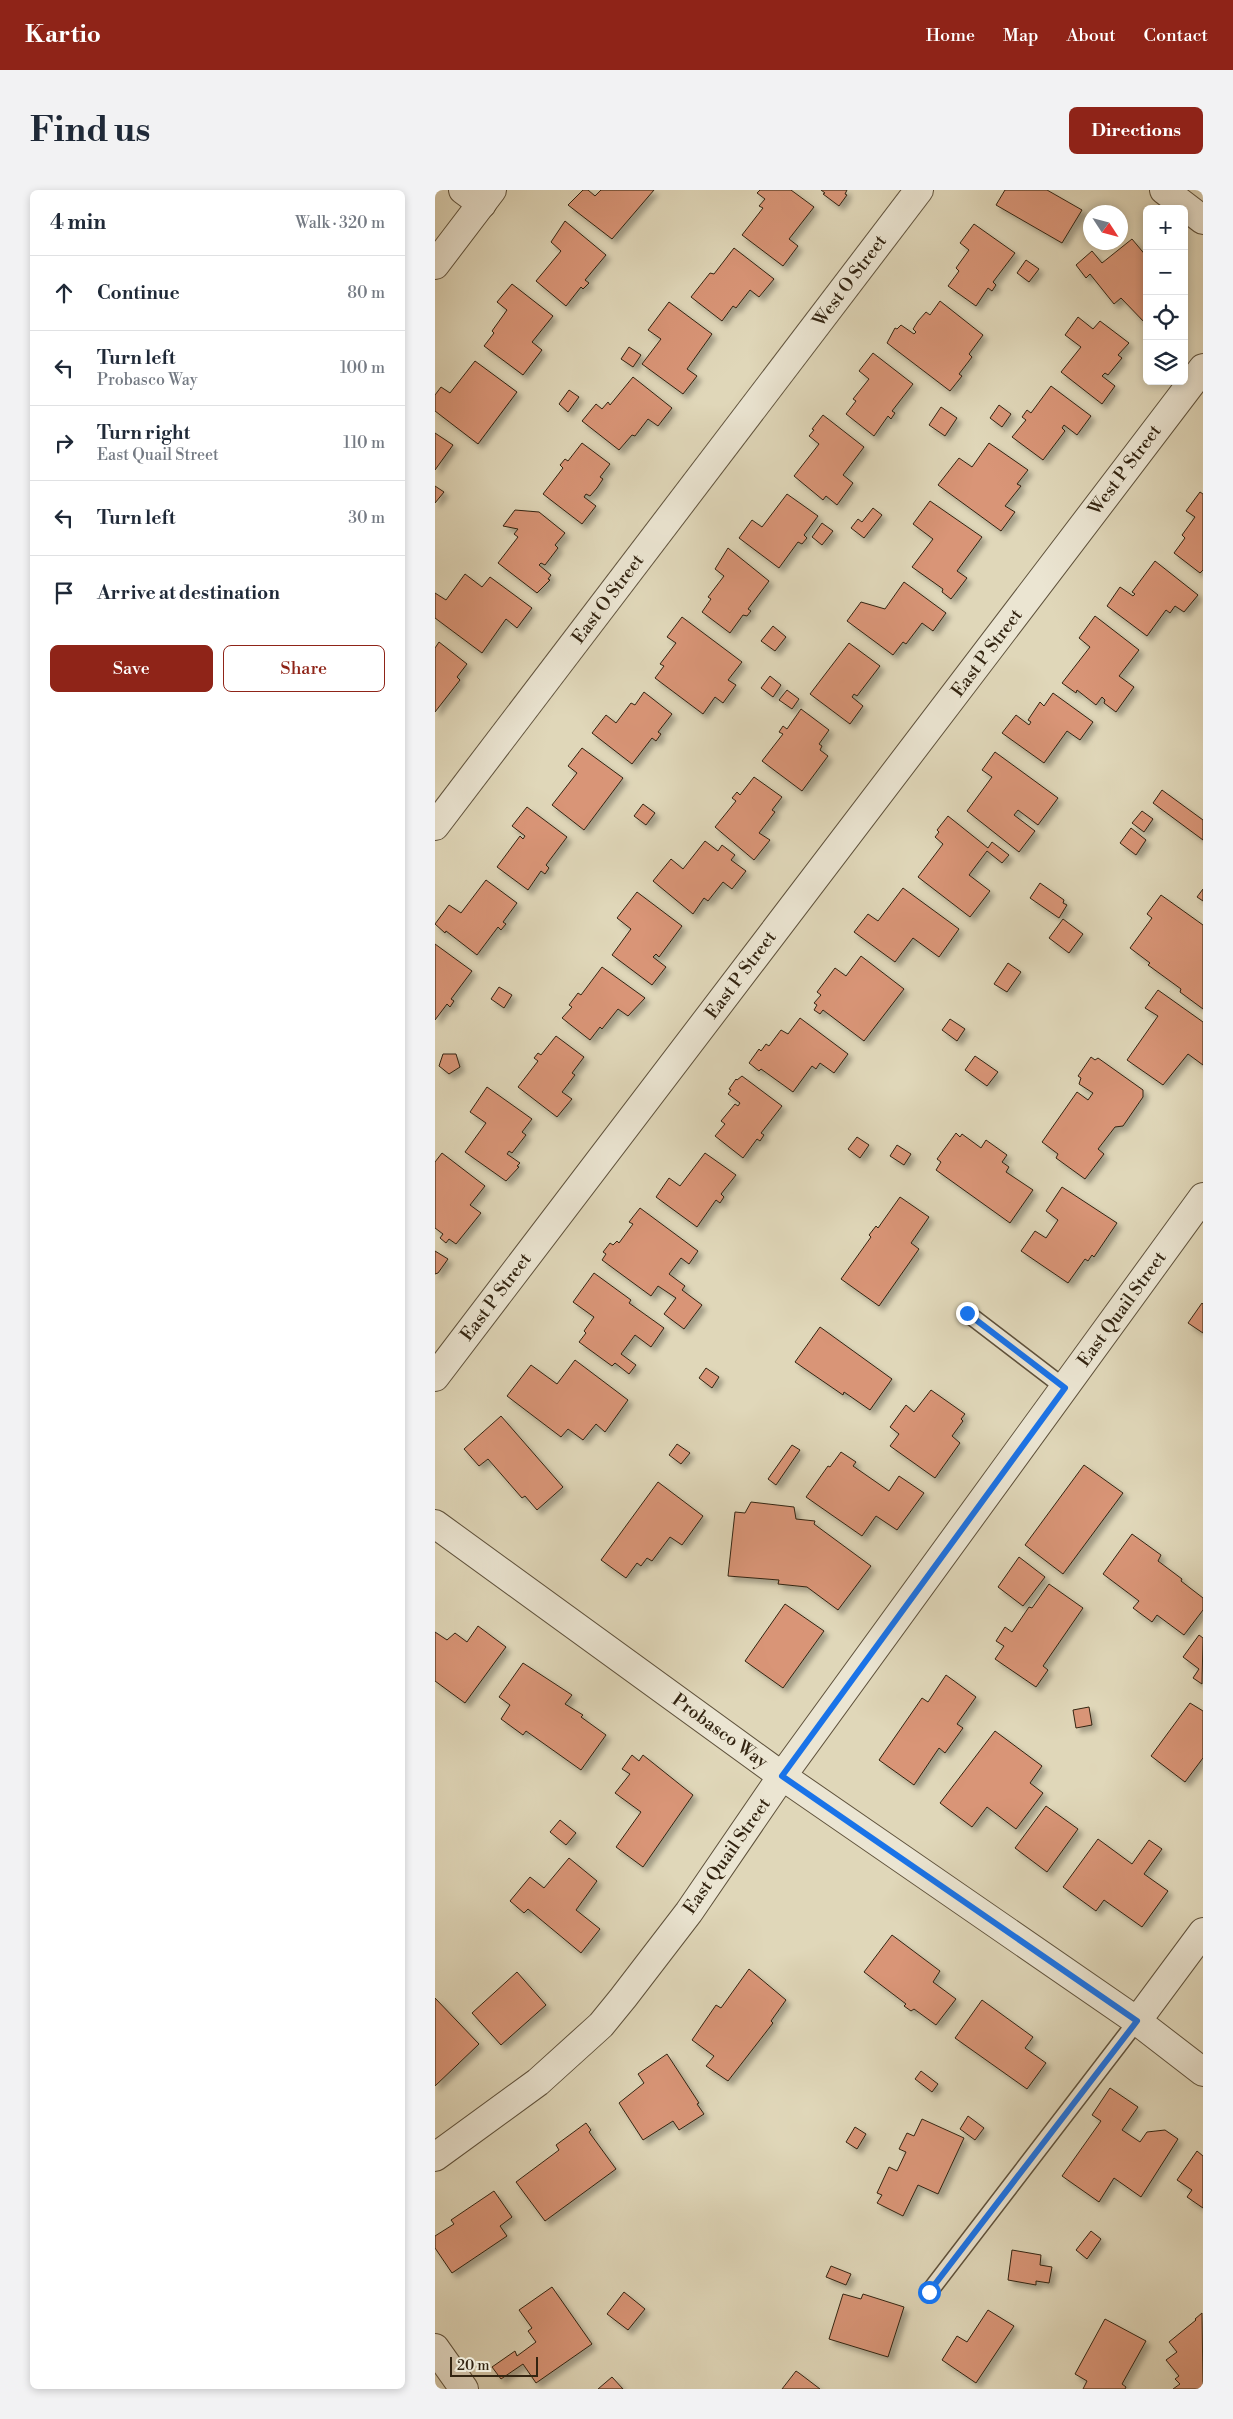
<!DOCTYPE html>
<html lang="en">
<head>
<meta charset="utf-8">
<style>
	body { margin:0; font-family:"Libre Bodoni",serif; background:#f2f2f3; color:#1f2937 }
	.controls { position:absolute; right:15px; top:15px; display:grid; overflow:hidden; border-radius:8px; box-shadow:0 2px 8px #0003 }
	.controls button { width:45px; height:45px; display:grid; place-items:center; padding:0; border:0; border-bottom:1px solid #e0e1e3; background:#fff; color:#1f2937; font:25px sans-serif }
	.compass { position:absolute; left:648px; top:15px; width:45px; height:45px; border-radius:50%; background:#fff; box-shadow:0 2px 8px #0003; rotate:126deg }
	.scale { position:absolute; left:15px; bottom:12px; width:88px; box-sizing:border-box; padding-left:5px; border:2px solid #332411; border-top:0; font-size:14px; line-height:18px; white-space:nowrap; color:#332411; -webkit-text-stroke:4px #ebe5d2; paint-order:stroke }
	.stop { position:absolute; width:15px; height:15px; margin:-11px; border:4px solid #1a73e8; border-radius:50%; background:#fff }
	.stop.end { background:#1a73e8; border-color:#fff; box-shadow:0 1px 5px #0008 }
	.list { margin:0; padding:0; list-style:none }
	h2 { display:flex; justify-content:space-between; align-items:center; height:65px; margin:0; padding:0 20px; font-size:21px }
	h2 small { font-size:16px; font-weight:400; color:#747a83 }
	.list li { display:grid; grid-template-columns:32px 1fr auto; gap:15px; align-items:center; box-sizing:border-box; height:75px; padding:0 20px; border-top:1px solid #e0e1e3 }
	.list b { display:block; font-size:19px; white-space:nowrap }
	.list p { margin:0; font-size:16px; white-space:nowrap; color:#747a83 }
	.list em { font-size:16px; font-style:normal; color:#747a83 }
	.actions { display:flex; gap:10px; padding:15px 20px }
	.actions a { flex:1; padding:11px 0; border:1px solid #8f2418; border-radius:8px; text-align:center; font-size:18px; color:#8f2418 }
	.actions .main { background:#8f2418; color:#fff }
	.icon { flex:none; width:28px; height:28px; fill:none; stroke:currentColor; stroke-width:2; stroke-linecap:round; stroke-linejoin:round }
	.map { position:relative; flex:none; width:768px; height:2199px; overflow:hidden; border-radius:8px }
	header { display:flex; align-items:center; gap:30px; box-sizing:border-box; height:70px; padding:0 25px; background:#8f2418; color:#fff }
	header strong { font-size:24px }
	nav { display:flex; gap:28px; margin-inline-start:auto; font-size:18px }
	.intro { display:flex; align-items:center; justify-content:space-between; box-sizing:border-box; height:120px; padding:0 30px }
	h1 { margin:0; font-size:35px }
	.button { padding:12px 22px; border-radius:8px; background:#8f2418; color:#fff; font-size:18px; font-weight:700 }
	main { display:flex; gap:30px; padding:0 30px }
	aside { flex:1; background:#fff; border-radius:8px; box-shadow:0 2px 8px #0003 }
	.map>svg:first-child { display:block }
	.building { fill:#d99577; stroke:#332411; filter:url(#shadow) }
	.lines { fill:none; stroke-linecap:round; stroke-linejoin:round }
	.service-casing { stroke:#5e513b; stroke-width:19 }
	.minor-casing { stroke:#5e513b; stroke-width:30 }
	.tertiary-casing { stroke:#5e513b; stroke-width:30 }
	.service { stroke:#ebe5d2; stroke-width:16 }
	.minor { stroke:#ebe5d2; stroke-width:28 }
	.tertiary { stroke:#ebe5d2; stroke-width:28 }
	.route { stroke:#1a73e8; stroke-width:6 }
	.labels { text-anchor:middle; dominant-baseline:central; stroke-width:4; stroke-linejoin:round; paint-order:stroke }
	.street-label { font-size:18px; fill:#332411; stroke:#ebe5d2 }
</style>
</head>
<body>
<header>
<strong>Kartio</strong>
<nav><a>Home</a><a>Map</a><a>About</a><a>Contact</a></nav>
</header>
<div class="intro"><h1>Find us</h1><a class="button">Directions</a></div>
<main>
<aside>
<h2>4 min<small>Walk · 320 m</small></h2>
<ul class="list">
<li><svg class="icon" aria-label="ahead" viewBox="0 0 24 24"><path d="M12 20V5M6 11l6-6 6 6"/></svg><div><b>Continue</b></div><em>80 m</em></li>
<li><svg class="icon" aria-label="left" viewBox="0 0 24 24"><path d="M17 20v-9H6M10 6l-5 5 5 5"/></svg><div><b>Turn left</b><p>Probasco Way</p></div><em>100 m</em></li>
<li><svg class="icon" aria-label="right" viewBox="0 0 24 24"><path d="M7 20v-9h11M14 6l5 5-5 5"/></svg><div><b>Turn right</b><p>East Quail Street</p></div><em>110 m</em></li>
<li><svg class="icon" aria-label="left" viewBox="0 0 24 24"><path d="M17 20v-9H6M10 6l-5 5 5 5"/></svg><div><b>Turn left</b></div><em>30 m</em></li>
<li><svg class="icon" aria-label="arrive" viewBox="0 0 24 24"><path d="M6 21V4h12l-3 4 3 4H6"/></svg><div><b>Arrive at destination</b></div></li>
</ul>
<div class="actions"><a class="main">Save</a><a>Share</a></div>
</aside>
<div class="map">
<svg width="768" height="2199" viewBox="0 0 768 2199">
	<defs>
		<filter id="shadow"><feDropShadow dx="4.5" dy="4.5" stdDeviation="2.5" flood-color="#0004"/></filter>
	</defs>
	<rect width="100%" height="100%" fill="#e0d7b9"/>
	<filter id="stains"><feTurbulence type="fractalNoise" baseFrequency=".004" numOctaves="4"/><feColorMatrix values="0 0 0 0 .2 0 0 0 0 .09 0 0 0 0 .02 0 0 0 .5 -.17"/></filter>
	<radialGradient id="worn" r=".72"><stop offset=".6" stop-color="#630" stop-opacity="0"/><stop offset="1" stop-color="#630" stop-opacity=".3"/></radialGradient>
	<g class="building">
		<polygon points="148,0 153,0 160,6 166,0 219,0 177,49 133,15"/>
		<polygon points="325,0 356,0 379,17 354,49 363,56 348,76 307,45 328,18 324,16 330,9 322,3"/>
		<polygon points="386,0 412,0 410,4 412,5 404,16 388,4 390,3"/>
		<polygon points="570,0 612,0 647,20 627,53 561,15"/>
		<polygon points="130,31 171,65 150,90 154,93 148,99 146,97 131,116 101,91 126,61 116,52"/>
		<polygon points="539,34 580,63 558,92 561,95 557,101 553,98 541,116 513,96 524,81 521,78 534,60 525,53"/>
		<polygon points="697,49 712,67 712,135 686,108 679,114 655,84 651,88 641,75 657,61 667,73"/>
		<polygon points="299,58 339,89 324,107 315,100 301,118 298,116 287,131 256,107 275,83 279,84"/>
		<polygon points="591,70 604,79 594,92 582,83"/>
		<polygon points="77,94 118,126 97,152 107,160 88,185 49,156 59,143 57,141 72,120 62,112"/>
		<polygon points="505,111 548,145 534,164 537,167 524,184 527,186 515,201 452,153 460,138 462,139 466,135 479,144 481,142 478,139 483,131 491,122 495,125"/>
		<polygon points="234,112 277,144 252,179 262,186 248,204 207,174 226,149 213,140"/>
		<polygon points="643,127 658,139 665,131 694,153 683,165 687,168 673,185 670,183 667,186 680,196 667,214 626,182 646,157 630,145"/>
		<polygon points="194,157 206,165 198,177 186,169"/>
		<polygon points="438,163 478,194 457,221 460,223 456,229 453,226 439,246 411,224 421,211 418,209 434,189 424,181"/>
		<polygon points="40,171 82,202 43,254 0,221 0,205 6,197 15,203"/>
		<polygon points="198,187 237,218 223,236 213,229 200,246 197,245 184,260 147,231 161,214 167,219 173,212 175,215"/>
		<polygon points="616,196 656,226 642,245 629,235 627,238 630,241 608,270 577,247 591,230 587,227 592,220 596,223"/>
		<polygon points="134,200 144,207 133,222 124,214"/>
		<polygon points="564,215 576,224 567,237 555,228"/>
		<polygon points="506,217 522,228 510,246 494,235"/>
		<polygon points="388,225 429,257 408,285 418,293 402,315 391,306 388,310 359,286 384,254 374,246 379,240 377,239"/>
		<polygon points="0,243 18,255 0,280"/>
		<polygon points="147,253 175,274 165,287 168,289 162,298 155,306 151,304 149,307 161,316 147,334 108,304 128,278 125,275 130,269 133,271"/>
		<polygon points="554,253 593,280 582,294 586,296 570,316 580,322 566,341 503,295 524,268 537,277"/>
		<polygon points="0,296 9,302 0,313"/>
		<polygon points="765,302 768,304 768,380 765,383 739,363 750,348 747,345 760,327 751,321"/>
		<polygon points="352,304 383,326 369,345 372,348 367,354 363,352 344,378 304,348 317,330 327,337"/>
		<polygon points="495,311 547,347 522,381 532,388 516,409 507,402 508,399 477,377 498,349 478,334"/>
		<polygon points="438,318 447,325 429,348 416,338 423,329 427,332"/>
		<polygon points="80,320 104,322 130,343 120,355 123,358 110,375 106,373 104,375 116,385 113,389 115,390 102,403 63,373 83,347 79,344 83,339 68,336"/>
		<polygon points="387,333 398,341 387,355 377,347"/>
		<polygon points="293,358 334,391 313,419 316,421 312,426 308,425 295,443 267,422 276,409 273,407 289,386 280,379"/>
		<polygon points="720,371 763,405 749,422 740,416 735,423 731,420 712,446 672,416 685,397 698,406 700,404 697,402"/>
		<polygon points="30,384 47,397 55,387 97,418 82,438 71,429 47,463 0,428 0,403 11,410"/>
		<polygon points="469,392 511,423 498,441 487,433 471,454 468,452 458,465 412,431 426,412 450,419"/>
		<polygon points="660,426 704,460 684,486 699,497 681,522 669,513 670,510 667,507 661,515 642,500 641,503 627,493 655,457 644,448"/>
		<polygon points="247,427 307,472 293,490 301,495 288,513 280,507 268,524 220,488 229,476 225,474 241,453 232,447"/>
		<polygon points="338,436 351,447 340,461 326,451"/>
		<polygon points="4,452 32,474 22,487 25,490 0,522 0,458"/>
		<polygon points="414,453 445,476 422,506 419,504 417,507 428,516 415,534 375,504"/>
		<polygon points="335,486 346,495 338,507 326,498"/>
		<polygon points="352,500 364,509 357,519 344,510"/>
		<polygon points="209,502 237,524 223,542 226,544 221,551 217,548 197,574 157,543 171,525 181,533 196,513 200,515"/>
		<polygon points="618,503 658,532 645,550 632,541 609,573 567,543 581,525 594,535 596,532 593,530 605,512 609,516"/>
		<polygon points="366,519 394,540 384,554 387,556 385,560 393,566 367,601 327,571 348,544 344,542 348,536 352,539"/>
		<polygon points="147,558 188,588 149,640 117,615 142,583 133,576"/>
		<polygon points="560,562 623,608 603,635 583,620 579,625 600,641 584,662 532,621 557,587 547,580"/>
		<polygon points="319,587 347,607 337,620 340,622 324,643 335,650 319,670 280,637 301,611 297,608 302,602 305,605"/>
		<polygon points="727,600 768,630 768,650 718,613"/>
		<polygon points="208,614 220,623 211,635 199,626"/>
		<polygon points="92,617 132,647 111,675 114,678 110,684 106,681 93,700 62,677 85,646 88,649 90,646 77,636"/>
		<polygon points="707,621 718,629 709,642 697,633"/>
		<polygon points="513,626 553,658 557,652 574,665 567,673 552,661 534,685 555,701 535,727 483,687 508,654 500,647 504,642 502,640"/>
		<polygon points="696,638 711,650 701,665 685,653"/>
		<polygon points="270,651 283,661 287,655 300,665 296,670 311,681 297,699 288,692 273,711 269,708 258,724 218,691 236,669 248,679"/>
		<polygon points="51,690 82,713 68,732 71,734 66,740 63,737 42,765 11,741 10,743 0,734 14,715 26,723"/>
		<polygon points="605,693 629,710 628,713 632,715 624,728 595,708"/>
		<polygon points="468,698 524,739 504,767 478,748 460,772 419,742 433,724 443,731"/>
		<polygon points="768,699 768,711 762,707"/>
		<polygon points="202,702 247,736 224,767 221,764 218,767 231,777 217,795 177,765 196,739 182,728"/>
		<polygon points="726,705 768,735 768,819 745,802 746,799 713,775 715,773 695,758 717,728 712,724"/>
		<polygon points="628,729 648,744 634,763 614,748"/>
		<polygon points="0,754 37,781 16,809 19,811 15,817 12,814 0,830"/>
		<polygon points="426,766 469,799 429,851 388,820 385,824 379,820 382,815 379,813 386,805 382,802 400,778 411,786"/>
		<polygon points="573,773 586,782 572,802 559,794"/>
		<polygon points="167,777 210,808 193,826 183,819 167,839 165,837 155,850 127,828 137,817 134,815 143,803 146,805"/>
		<polygon points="64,797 77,805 69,818 56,809"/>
		<polygon points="723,800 768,832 768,875 753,864 728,895 692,870 723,826 710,818"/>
		<polygon points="365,828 413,864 399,883 385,873 381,879 377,876 358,902 326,879 324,881 314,873 324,859 326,861 331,854 334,856 346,840 353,844"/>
		<polygon points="515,829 530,839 522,851 507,840"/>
		<polygon points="121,846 149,867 137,883 140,885 127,902 137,909 122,927 83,897 103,871 99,868 103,863 106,865"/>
		<polygon points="8,864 21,864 25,877 14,884 4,876"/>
		<polygon points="540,866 563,882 552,896 530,880"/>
		<polygon points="656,867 660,870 663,868 708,900 708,907 688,936 680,937 663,959 669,964 650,989 621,968 623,964 607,952 642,902 653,910 658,903 644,894 646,888 643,886"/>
		<polygon points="307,886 347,916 326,943 329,945 325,951 322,949 308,968 280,946 290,934 286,931 300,914 303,916 305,913 293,904 296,900 294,899 301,889 302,890"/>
		<polygon points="52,897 97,929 87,942 91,945 77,963 74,961 72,964 85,973 82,976 84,977 71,991 30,962 51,933 35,922"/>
		<polygon points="521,943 525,947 527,944 546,958 551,950 572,965 567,972 574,977 571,982 598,1000 575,1033 501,980 506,972 502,969"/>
		<polygon points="422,947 434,955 425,968 413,959"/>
		<polygon points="462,955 476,964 469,975 455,966"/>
		<polygon points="7,963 50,996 35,1015 46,1023 21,1054 14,1049 11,1053 5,1048 8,1044 0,1038 0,972"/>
		<polygon points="270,963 301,985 286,1004 289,1007 285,1013 281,1010 262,1037 221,1007 234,988 245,996"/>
		<polygon points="627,997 682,1033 659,1067 657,1065 653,1071 650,1069 633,1093 586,1061 600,1041 611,1048 623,1030 611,1021"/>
		<polygon points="465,1007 494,1027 476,1053 484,1059 444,1116 406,1089 436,1047 434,1045 441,1036 443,1038"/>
		<polygon points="205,1018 263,1061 254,1074 246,1068 234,1084 250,1096 247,1100 267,1115 249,1139 229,1124 241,1108 223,1096 216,1106 167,1070 171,1064 168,1062 175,1053 178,1055 182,1051 184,1053 198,1034 194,1032"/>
		<polygon points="0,1061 13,1069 3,1083 0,1084"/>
		<polygon points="159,1083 196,1110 194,1113 229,1138 216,1157 200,1145 186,1164 201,1175 194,1184 180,1173 177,1176 144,1152 151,1143 149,1141 159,1127 138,1112"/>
		<polygon points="767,1113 768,1114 768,1143 753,1133"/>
		<polygon points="385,1137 457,1189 435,1220 409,1202 408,1205 360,1172"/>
		<polygon points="140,1170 193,1210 170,1242 161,1234 148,1250 133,1239 126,1247 72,1206 96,1175 122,1194"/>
		<polygon points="271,1178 284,1187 277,1198 264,1188"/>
		<polygon points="496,1200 530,1224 526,1229 528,1231 517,1246 525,1253 500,1288 455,1256 464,1244 455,1237 471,1215 479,1222"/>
		<polygon points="66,1226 128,1297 102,1320 90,1306 87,1308 53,1269 44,1276 29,1259"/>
		<polygon points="242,1254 255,1263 246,1274 234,1265"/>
		<polygon points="357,1255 365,1260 341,1295 333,1289"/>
		<polygon points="406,1262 421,1272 418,1276 454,1301 464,1286 489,1303 462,1340 441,1326 427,1346 371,1307 393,1276 395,1277"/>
		<polygon points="649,1275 688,1303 628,1384 590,1355"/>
		<polygon points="223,1292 268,1326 247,1355 235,1347 217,1371 212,1368 206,1376 202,1373 191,1388 166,1370"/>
		<polygon points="316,1312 359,1317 361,1329 380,1331 379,1334 436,1376 403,1420 372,1397 343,1394 344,1390 293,1386 300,1322 310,1323"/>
		<polygon points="697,1344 726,1365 723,1371 747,1389 746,1391 768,1408 768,1420 749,1445 722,1425 717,1432 698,1418 704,1411 668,1384"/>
		<polygon points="584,1367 610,1387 588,1416 563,1397"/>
		<polygon points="614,1394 648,1418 608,1476 613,1480 601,1497 560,1469 569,1456 561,1451 570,1437 577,1442 594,1417 597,1418"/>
		<polygon points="350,1414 389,1441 348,1498 310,1471"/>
		<polygon points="43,1436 71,1457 30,1513 0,1491 0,1442 12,1450 20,1443 32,1452"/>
		<polygon points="764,1445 768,1448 767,1494 758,1488 764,1479 748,1467"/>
		<polygon points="88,1473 137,1505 130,1514 148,1525 146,1527 171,1545 146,1580 91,1541 88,1545 66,1529 75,1515 64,1507"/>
		<polygon points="511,1485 541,1507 522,1534 528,1538 510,1563 504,1558 479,1595 444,1570 487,1508 493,1512"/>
		<polygon points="755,1513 768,1521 768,1568 750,1592 716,1566"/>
		<polygon points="654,1517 657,1535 641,1538 638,1520"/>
		<polygon points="560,1541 607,1576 595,1593 608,1603 581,1639 552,1617 537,1637 505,1613"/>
		<polygon points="197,1565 204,1571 208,1565 258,1605 208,1677 181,1657 206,1622 180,1603 195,1584 187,1579"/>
		<polygon points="611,1616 643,1639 612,1682 580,1658"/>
		<polygon points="125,1630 141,1643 131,1655 115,1642"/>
		<polygon points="663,1649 697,1674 714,1650 727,1659 709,1684 733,1701 707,1737 669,1710 661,1721 628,1697"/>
		<polygon points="134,1668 162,1691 141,1720 165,1739 146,1763 93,1719 89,1723 75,1711 95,1687 109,1698"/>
		<polygon points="457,1745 505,1781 498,1792 521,1809 501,1835 479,1819 476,1821 469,1816 471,1814 429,1782"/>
		<polygon points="314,1779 351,1810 336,1831 338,1833 293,1891 271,1876 279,1866 257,1850 281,1815 286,1818"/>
		<polygon points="82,1782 111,1815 66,1855 37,1823"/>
		<polygon points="0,1808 44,1854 0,1896"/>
		<polygon points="547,1810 598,1847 590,1858 611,1873 592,1899 520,1848"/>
		<polygon points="232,1864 264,1913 262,1914 269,1924 244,1940 238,1931 208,1950 184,1913 209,1893 203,1884"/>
		<polygon points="486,1881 503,1894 497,1902 480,1889"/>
		<polygon points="675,1898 703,1917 687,1940 705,1952 712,1942 730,1940 743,1949 706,2007 679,1988 664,2012 627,1986 666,1931 657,1925"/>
		<polygon points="533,1926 549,1938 540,1950 525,1939"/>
		<polygon points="487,1929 529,1948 503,2004 483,1995 468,2026 442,2013 447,2005 442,2003 454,1977 462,1981 471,1962 464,1959 472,1943 479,1946"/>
		<polygon points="151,1933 156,1940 154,1942 181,1979 110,2031 81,1992 124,1960 121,1955"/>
		<polygon points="420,1937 431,1944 422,1959 411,1952"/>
		<polygon points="762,1961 768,1966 768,2018 752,2007 757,2000 742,1990"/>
		<polygon points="59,2001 77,2027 65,2036 72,2046 17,2083 0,2058 0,2046 19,2034 16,2030"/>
		<polygon points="656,2041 666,2049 652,2069 641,2060"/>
		<polygon points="577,2060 606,2065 605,2075 617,2077 614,2093 601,2091 601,2095 573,2090"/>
		<polygon points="396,2076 416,2084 411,2095 391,2087"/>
		<polygon points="117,2097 157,2154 101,2193 88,2174 66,2189 57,2177 80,2161 82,2166 101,2152 93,2141 97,2138 84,2120"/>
		<polygon points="189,2102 210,2119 193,2140 172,2124"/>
		<polygon points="408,2104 426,2109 428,2104 469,2117 453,2167 394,2149"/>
		<polygon points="553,2120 579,2136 541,2193 507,2170 522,2146 532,2152"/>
		<polygon points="767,2123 768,2199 738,2199 745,2194 740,2189 744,2186 731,2170 742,2162 734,2152 761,2130 760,2129"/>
		<polygon points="670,2129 711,2151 687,2194 691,2197 690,2199 648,2199 652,2191 640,2184"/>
		<polygon points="361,2181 364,2183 385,2199 347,2199"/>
		<polygon points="177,2187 188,2199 163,2199"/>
	</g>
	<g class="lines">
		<g class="service-casing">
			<g id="service">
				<polyline points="532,1123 630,1198"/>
				<polyline points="494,2102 702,1831"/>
			</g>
		</g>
		<g class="minor-casing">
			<g id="minor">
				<polyline points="28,0 47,14"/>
				<polyline points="729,0 768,30"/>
				<polyline points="0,636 484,0"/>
				<polyline points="0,1187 768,178"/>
				<polyline points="702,1831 768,1742"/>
				<polyline points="0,1967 103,1892 166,1835 188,1808 254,1722 347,1586 768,1007"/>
				<polyline points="0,2158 29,2199"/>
			</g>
		</g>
		<g class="tertiary-casing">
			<g id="tertiary">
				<polyline points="0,75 57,0"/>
				<polyline points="0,1334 347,1586 702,1831 768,1882"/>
			</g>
		</g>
		<use href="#service" class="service"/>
		<use href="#minor" class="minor"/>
		<use href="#tertiary" class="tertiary"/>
	</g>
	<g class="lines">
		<polyline class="route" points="494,2102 702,1831 347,1586 630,1198 532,1123"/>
	</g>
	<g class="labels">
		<g class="street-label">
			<text transform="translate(415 91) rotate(-53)">West O Street</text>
			<text transform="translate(690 280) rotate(-53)">West P Street</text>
			<text transform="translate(173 409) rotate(-53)">East O Street</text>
			<text transform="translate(552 463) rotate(-53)">East P Street</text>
			<text transform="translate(306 785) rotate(-53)">East P Street</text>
			<text transform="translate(61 1107) rotate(-53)">East P Street</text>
			<text transform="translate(687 1119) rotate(-54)">East Quail Street</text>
			<text transform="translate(285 1541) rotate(36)">Probasco Way</text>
			<text transform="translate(292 1666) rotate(-55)">East Quail Street</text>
		</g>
	</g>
	<rect width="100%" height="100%" filter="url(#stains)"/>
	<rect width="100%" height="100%" fill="url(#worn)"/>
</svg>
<div class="controls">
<button>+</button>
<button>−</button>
<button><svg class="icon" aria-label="locate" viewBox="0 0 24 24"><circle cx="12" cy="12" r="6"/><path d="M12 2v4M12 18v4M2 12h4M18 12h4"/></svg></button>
<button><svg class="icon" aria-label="layers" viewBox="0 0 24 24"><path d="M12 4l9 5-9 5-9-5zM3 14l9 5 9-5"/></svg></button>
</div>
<svg class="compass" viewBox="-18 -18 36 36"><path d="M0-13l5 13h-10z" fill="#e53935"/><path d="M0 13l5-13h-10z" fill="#747a83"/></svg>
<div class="scale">20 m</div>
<div class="stop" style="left:494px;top:2102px"></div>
<div class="stop end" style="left:532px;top:1123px"></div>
</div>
</main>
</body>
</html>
